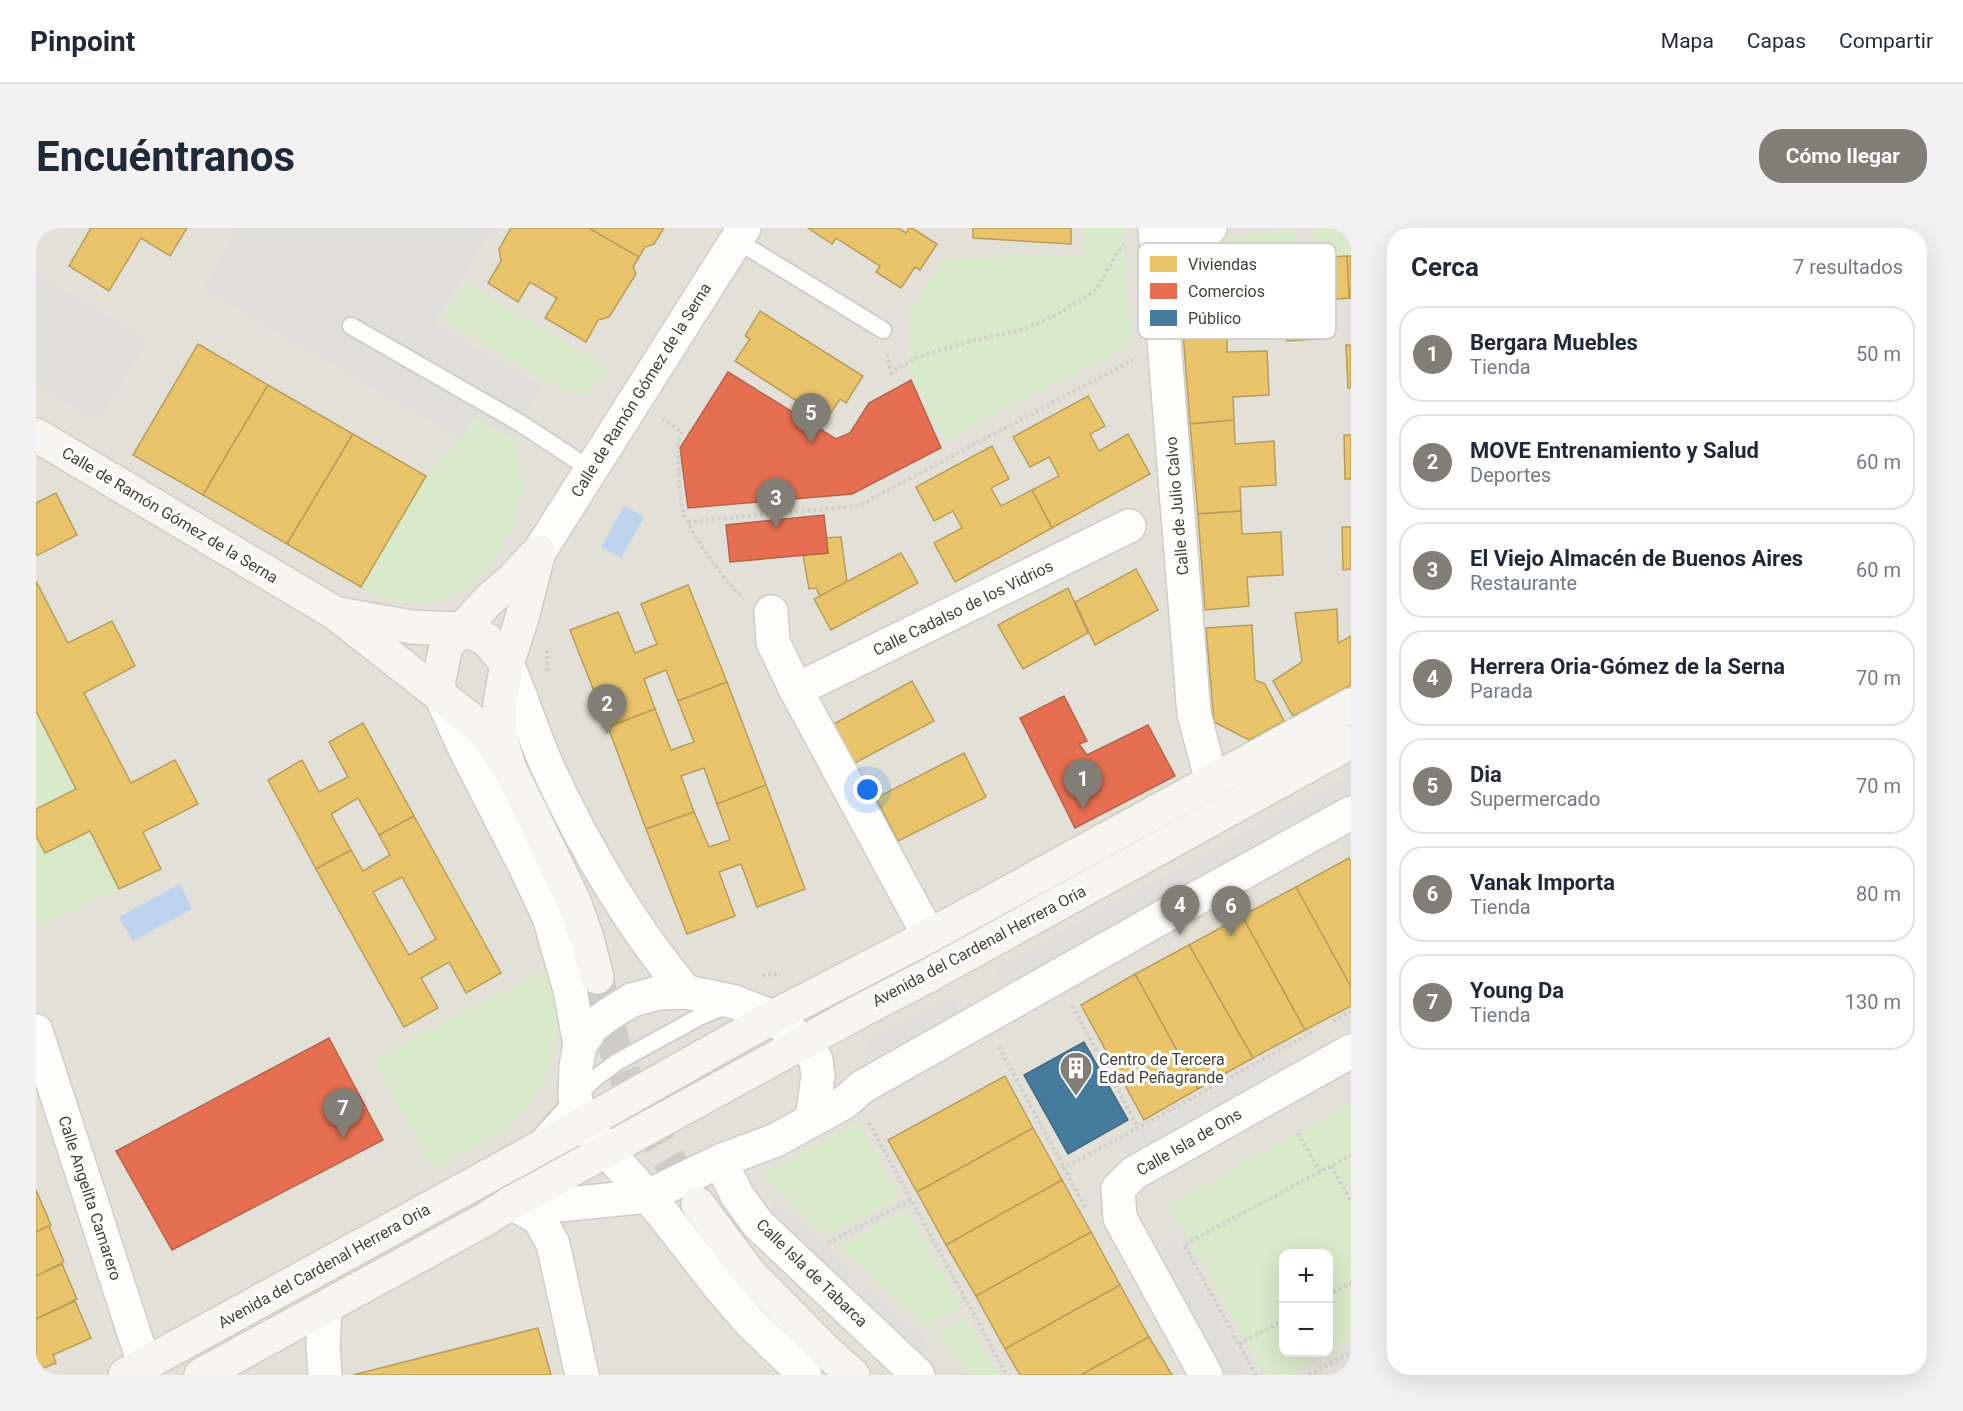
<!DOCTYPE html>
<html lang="es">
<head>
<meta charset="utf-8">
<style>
	body { margin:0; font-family:Roboto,sans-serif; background:#f2f2f3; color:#1f2937 }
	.controls { position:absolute; right:18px; bottom:18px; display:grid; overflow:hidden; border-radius:12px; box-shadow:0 6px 24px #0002 }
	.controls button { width:54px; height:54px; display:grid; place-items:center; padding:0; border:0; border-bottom:2px solid #e0e1e3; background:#fff; color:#1f2937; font:30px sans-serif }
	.you { position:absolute; left:832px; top:562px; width:21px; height:21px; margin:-15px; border:4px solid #fff; border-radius:50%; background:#1a73e8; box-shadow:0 0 0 9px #1a73e833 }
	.badge { display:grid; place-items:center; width:39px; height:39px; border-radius:50%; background:#817f75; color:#fff; font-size:20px; font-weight:700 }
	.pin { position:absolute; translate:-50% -50px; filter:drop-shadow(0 2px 3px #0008) }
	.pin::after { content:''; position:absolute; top:32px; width:21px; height:18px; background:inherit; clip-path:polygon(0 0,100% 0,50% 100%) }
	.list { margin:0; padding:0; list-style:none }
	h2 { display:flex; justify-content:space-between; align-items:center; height:78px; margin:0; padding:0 24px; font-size:26px }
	h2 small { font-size:20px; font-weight:400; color:#747a83 }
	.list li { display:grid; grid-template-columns:39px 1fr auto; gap:18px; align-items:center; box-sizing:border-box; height:96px; margin:0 12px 12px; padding:0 12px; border:2px solid #e0e1e3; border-radius:24px }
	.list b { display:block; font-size:22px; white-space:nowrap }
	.list p { margin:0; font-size:20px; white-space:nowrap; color:#747a83 }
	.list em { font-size:20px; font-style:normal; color:#747a83 }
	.map { position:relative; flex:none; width:1315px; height:1147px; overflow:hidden; border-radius:24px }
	header { display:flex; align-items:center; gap:36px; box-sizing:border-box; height:84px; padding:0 30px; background:#fff; border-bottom:2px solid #e0e1e3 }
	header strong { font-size:28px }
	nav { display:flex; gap:33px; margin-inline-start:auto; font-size:21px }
	.intro { display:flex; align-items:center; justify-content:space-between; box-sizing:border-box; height:144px; padding:0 36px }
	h1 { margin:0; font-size:42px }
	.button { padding:15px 27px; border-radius:24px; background:#817f75; color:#fff; font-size:21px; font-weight:700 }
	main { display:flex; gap:36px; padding:0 36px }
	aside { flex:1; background:#fff; border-radius:24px; box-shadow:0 6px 24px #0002 }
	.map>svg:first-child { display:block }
	.residential { fill:#e3e1d7; fill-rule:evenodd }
	.green { fill:#d9eacb; fill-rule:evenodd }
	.parking { fill:#dfdeda }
	.water { fill:#bcd2ed }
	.homes { fill:#e9c46a; stroke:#b89d5a; stroke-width:1.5; fill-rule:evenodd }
	.shops { fill:#e76f51; stroke:#b66249; stroke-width:1.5 }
	.public { fill:#457b9d; stroke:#456a7e; stroke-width:1.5 }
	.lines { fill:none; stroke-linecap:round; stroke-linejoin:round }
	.secondary-tunnel { stroke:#ceccc6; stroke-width:33; stroke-dasharray:33 16; stroke-linecap:butt }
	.lane-casing { stroke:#cecdc7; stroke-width:20 }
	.street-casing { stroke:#cecdc7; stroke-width:36 }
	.secondary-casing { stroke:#cecdc1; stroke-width:36 }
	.path { stroke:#d0cfcb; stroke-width:4; stroke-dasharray:3 3; stroke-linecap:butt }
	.lane { stroke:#fdfdfc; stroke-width:16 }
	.street { stroke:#fdfdfc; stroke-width:33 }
	.secondary { stroke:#f6f5ef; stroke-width:33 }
	.labels { text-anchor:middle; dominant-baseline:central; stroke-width:6; stroke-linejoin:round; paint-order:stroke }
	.street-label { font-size:16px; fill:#454236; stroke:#fff }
	.poi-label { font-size:16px; fill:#454236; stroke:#fff; text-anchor:start }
	.key { fill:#fff; stroke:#c7c6c3; stroke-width:1.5 }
	.key-label { font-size:16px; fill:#454236 }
</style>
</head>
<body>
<header>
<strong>Pinpoint</strong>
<nav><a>Mapa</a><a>Capas</a><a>Compartir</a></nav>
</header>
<div class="intro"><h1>Encuéntranos</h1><a class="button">Cómo llegar</a></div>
<main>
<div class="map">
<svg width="1315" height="1147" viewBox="0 0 1315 1147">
	<rect width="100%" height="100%" fill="#f0efea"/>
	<path class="residential" d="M0 0H1315V1147H0ZM1248 1026H1292V1124H1248Z"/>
	<g class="green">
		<polygon points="1047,0 1087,0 1095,116 908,213 874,142 874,80 909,31 1048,26"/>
		<polygon points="1277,0 1315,0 1315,28 1280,30"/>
		<polygon points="1260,2 1262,31 1185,36 1183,9"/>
		<path d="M429 54 572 139C560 158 557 166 533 166L407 91Z"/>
		<path d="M439 188C449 194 468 202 474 209 482 217 483 229 485 239 492 292 453 358 400 373 374 380 348 371 325 359L390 248 425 211Z"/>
		<polygon points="0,483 40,561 0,581"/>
		<polygon points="54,603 83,661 3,698 0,689 0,608 9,625"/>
		<polygon points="510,741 523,777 518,818 510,852 486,886 458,909 398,940 337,832"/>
		<path d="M1315 875V1112L1253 1147H1229L1133 977ZM1248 1026H1292V1124H1248Z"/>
		<polygon points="823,894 864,970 791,1008 725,947"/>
		<polygon points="871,982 924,1078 890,1099 803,1018"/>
		<polygon points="930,1089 963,1147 937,1147 900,1108"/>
	</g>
	<g class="parking">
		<polygon points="202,0 457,0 397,95 506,159 474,209 439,188 425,211 167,60"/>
		<polygon points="0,45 112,113 62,193 0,155"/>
		<polygon points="1315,547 1315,567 964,760 961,740"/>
		<polygon points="921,766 922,786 829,834 830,813"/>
		<polygon points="1245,826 1261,838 1096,928 1078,917"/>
		<polygon points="738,972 813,1040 810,1070 731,997"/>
		<polygon points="1140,1012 1213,1147 1188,1147 1120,1022"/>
		<polygon points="829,1057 891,1114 889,1138 825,1081"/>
	</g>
	<g class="water">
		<polygon points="588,278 608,289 585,330 565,319"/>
		<polygon points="144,656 156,681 97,713 83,689"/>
	</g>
	<g class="homes">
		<polygon points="55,0 151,0 134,28 105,10 73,63 33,38"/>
		<polygon points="475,0 553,0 603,29 597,39 600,46 573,89 562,92 550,114 509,90 521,70 494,54 482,74 452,55 465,33 463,21"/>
		<polygon points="553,0 628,0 618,16 609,19 603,29"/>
		<polygon points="772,0 862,0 870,5 873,0 876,0 901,16 884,42 879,39 865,60 840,44 844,38 800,10 796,16"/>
		<polygon points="937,0 1035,0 1035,16 937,10"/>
		<polygon points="1183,9 1185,36 1218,34 1220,76 1190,78 1191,102 1147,104 1140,13"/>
		<polygon points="1311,28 1315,28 1315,70 1313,70"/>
		<polygon points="1311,28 1313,70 1292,72 1294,110 1251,113 1248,74 1220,76 1218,34"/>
		<polygon points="724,83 827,148 810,175 804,171 790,192 699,133 714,111 709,108"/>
		<polygon points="1191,102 1191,124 1231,123 1233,167 1197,169 1198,192 1154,196 1147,104"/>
		<polygon points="162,116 232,157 167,267 97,227"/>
		<polygon points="1310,117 1315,117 1315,160 1312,160"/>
		<polygon points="232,157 317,206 251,316 167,267"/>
		<polygon points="1052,168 1069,198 1054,206 1063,223 1092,206 1114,246 1016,300 996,262 1023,248 1013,229 994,239 977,209"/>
		<polygon points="1198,192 1199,216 1238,213 1240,257 1204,259 1205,283 1162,286 1154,196"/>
		<polygon points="317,206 390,248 325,359 251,316"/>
		<polygon points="1308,207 1315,207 1315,251 1309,251"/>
		<polygon points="956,218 973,251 955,260 965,278 996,262 1016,300 919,354 898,315 926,300 917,283 898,293 880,259"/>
		<polygon points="20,265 41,307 0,328 0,275"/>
		<polygon points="1205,283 1206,306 1245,304 1247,347 1211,349 1213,378 1169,382 1162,286"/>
		<polygon points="1306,299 1315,299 1315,341 1307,342"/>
		<polygon points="805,309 811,354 784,368 780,360 773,361 767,327 792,325 790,310"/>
		<polygon points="865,325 882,355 795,402 778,371"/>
		<polygon points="1100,341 1122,382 1059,417 1039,374"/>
		<polygon points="0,353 32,415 76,393 99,438 48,465 95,555 139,532 162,576 107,604 125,641 83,661 54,603 9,625 0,608 0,581 40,561 0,483"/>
		<polygon points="652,357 691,454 642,473 630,442 608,451 619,481 572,499 534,402 582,384 599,425 621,416 605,376"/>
		<polygon points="1032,360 1052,405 987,441 962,397"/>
		<polygon points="1301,381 1302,415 1315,408 1315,457 1257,488 1237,453 1266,434 1259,385"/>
		<polygon points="1216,397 1219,452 1229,456 1248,493 1213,512 1178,494 1170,400"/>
		<polygon points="876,453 898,493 815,537 794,498"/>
		<polygon points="691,454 730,557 681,576 668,540 645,548 658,584 610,601 572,499 619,481 635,522 658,514 642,473"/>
		<polygon points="327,495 378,588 343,607 322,570 295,586 315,622 280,641 232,552 266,532 283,564 312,549 293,514"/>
		<polygon points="928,525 950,569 862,613 840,570"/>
		<polygon points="730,557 769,661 721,679 705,636 683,644 699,688 651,706 610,601 658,584 673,619 694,612 681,576"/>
		<path d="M378 588 465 745 430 765 413 734 385 750 402 780 368 799 280 641 315 622 327 643 354 627 343 607ZM366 649 400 711 373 727 337 664Z"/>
		<polygon points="1313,630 1315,634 1315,759 1260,659"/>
		<polygon points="1260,659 1315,759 1315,778 1269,802 1206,688"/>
		<polygon points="1206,688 1269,802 1217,830 1153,717"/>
		<polygon points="1153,717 1217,830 1162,861 1099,746"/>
		<polygon points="1099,746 1162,861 1108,892 1045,777"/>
		<polygon points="969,848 997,900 881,964 852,912"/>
		<polygon points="997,900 1026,952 910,1017 881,964"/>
		<polygon points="1026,952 1055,1004 940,1068 910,1017"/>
		<polygon points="0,962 15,997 0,1004"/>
		<polygon points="13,998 28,1034 0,1048 0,1004"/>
		<polygon points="1055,1004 1084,1057 969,1121 940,1068"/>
		<polygon points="26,1036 41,1071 0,1091 0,1048"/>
		<polygon points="1084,1057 1113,1109 1045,1147 984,1147 969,1121"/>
		<polygon points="39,1073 55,1110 17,1127 20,1135 0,1143 0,1091"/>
		<polygon points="502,1100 515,1147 317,1147"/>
		<polygon points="1113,1109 1136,1147 1045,1147"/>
	</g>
	<g class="shops">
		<polygon points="692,144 800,211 814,205 833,175 875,152 905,220 816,266 652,280 644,220"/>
		<polygon points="788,287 792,325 694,334 690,297"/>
		<polygon points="1028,468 1051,513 1043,516 1051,527 1112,497 1139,548 1039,600 984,490"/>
		<polygon points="293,810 347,912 136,1022 80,923"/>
	</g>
	<polygon class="public" points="1048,814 1092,892 1032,926 988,847"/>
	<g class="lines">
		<path class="secondary-tunnel" d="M561 749C568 777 574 807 584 834 603 885 631 931 661 976"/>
		<g class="lane-casing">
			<g id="lane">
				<polyline points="700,12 847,102"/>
				<polyline points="315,98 484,195 554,241"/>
				<polyline points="505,908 539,870 558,851 581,834 665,788 692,777"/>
			</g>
		</g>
		<g class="street-casing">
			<g id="street">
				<polyline points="1119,0 1158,486 1176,554"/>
				<polyline points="1120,5 1174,0"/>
				<polyline points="503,324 708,0"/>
				<polyline points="735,384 737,414 760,462 893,708"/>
				<path d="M471 436C487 471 497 508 513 542 549 620 595 698 650 764"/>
				<polyline points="760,462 1093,298"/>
				<polyline points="406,470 428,519 489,638 513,689 534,762 544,817"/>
				<polyline points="0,803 108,1136"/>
				<polyline points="684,933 701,967 722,996 882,1147"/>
				<polyline points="475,975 523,977 612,968 684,933 740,912 809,874 826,859 1132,686 1315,585"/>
				<polyline points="475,975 503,990 517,1016 546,1147"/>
				<polyline points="289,1080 287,1117 289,1147"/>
				<polyline points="769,1147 714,1094 683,1058 627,986 547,896 539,870 540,838 544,817 556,799 573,786 596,772 622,765 650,764 699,774 737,789 768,815 780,832 782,848 776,892"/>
				<polyline points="1170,1147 1084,990 1082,961 1098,945 1315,823"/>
			</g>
		</g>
		<g class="secondary-casing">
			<g id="secondary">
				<polyline points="0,207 299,385 447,501 473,539"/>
				<polyline points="503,324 486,390 471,436 464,475 463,493 465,511 473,539 538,673 551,710 561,749"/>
				<polyline points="303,386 375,399 426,401 450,411 471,436"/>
				<polyline points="406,470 402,456 410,418 454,371 477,351 501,325"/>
				<polyline points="662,976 714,1046 790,1123 817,1147"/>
				<polyline points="89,1147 547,896 737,789 893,708 1315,477"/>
				<polyline points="165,1147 448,992 475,975 828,781 888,750 1315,514"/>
			</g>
		</g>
		<g class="path">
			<polyline points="851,126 855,145 881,129 932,114 988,101 1022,86 1059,63 1079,28 1088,16"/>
			<path d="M626 191 646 204 642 214C643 234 642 265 647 284 650 298 695 364 708 370"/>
			<polyline points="652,294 822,278 1097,132"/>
			<polyline points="511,422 511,445"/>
			<polyline points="726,747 745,746"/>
			<polyline points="1036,778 1102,899"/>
			<polyline points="1297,793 1315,783"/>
			<polyline points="963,819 1028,940"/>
			<polyline points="833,895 971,1147"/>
			<polyline points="1262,905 1284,944"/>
			<polyline points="1295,938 1315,973"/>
			<polyline points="1049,979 1028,940 1277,804"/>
			<polyline points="792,1015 875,972"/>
			<polyline points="1292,1067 1315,1055"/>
			<polyline points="1203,1116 1248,1092"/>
			<polyline points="1220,1147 1148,1017 1315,927"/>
			<polyline points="1273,1147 1315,1124"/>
		</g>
		<use href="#lane" class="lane"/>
		<use href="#street" class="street"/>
		<use href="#secondary" class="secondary"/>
	</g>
	<defs>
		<g id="building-pin" transform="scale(1.725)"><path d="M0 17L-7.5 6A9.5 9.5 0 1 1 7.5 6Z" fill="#817f75" stroke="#fff"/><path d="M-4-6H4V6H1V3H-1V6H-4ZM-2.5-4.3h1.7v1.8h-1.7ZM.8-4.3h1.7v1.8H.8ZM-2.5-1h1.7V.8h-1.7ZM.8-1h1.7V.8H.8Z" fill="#fff"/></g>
	</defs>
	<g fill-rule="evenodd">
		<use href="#building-pin" x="1040" y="840"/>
	</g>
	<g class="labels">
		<g class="street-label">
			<text transform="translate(605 162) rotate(-58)">Calle de Ramón Gómez de la Serna</text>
			<text transform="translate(1141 278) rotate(-95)">Calle de Julio Calvo</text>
			<text transform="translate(134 287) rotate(31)">Calle de Ramón Gómez de la Serna</text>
			<text transform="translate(927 380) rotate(-26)">Calle Cadalso de los Vidrios</text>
			<text transform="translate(943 718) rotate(-28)">Avenida del Cardenal Herrera Oria</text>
			<text transform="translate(1153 914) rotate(-30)">Calle Isla de Ons</text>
			<text transform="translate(54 970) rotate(72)">Calle Angelita Camarero</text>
			<text transform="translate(288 1038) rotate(-29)">Avenida del Cardenal Herrera Oria</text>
			<text transform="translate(776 1045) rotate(44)">Calle Isla de Tabarca</text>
		</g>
		<g class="poi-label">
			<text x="1063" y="831">Centro de Tercera<tspan x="1063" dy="18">Edad Peñagrande</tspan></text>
		</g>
	</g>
	<rect x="1102" y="15" width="198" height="96" rx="9" class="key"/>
	<rect x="1114" y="28" width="27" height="16" fill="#e9c46a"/>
	<rect x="1114" y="55" width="27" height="16" fill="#e76f51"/>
	<rect x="1114" y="82" width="27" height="16" fill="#457b9d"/>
	<g class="key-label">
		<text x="1152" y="42">Viviendas</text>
		<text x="1152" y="69">Comercios</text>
		<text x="1152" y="96">Público</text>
	</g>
</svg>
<div class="controls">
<button>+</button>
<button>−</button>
</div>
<div class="you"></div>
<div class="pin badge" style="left:1047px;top:581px">1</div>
<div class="pin badge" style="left:571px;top:506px">2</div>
<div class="pin badge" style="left:740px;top:300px">3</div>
<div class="pin badge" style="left:1144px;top:707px">4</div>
<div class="pin badge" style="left:775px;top:215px">5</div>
<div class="pin badge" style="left:1195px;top:708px">6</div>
<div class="pin badge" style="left:307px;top:910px">7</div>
</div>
<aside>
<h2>Cerca<small>7 resultados</small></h2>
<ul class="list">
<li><span class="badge">1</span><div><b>Bergara Muebles</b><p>Tienda</p></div><em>50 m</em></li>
<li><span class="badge">2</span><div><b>MOVE Entrenamiento y Salud</b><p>Deportes</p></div><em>60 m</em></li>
<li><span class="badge">3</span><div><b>El Viejo Almacén de Buenos Aires</b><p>Restaurante</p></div><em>60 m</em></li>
<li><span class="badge">4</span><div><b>Herrera Oria-Gómez de la Serna</b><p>Parada</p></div><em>70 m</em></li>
<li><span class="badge">5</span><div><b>Dia</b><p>Supermercado</p></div><em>70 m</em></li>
<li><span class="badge">6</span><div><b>Vanak Importa</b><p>Tienda</p></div><em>80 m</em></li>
<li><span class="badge">7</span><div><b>Young Da</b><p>Tienda</p></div><em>130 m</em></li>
</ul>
</aside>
</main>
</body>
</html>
